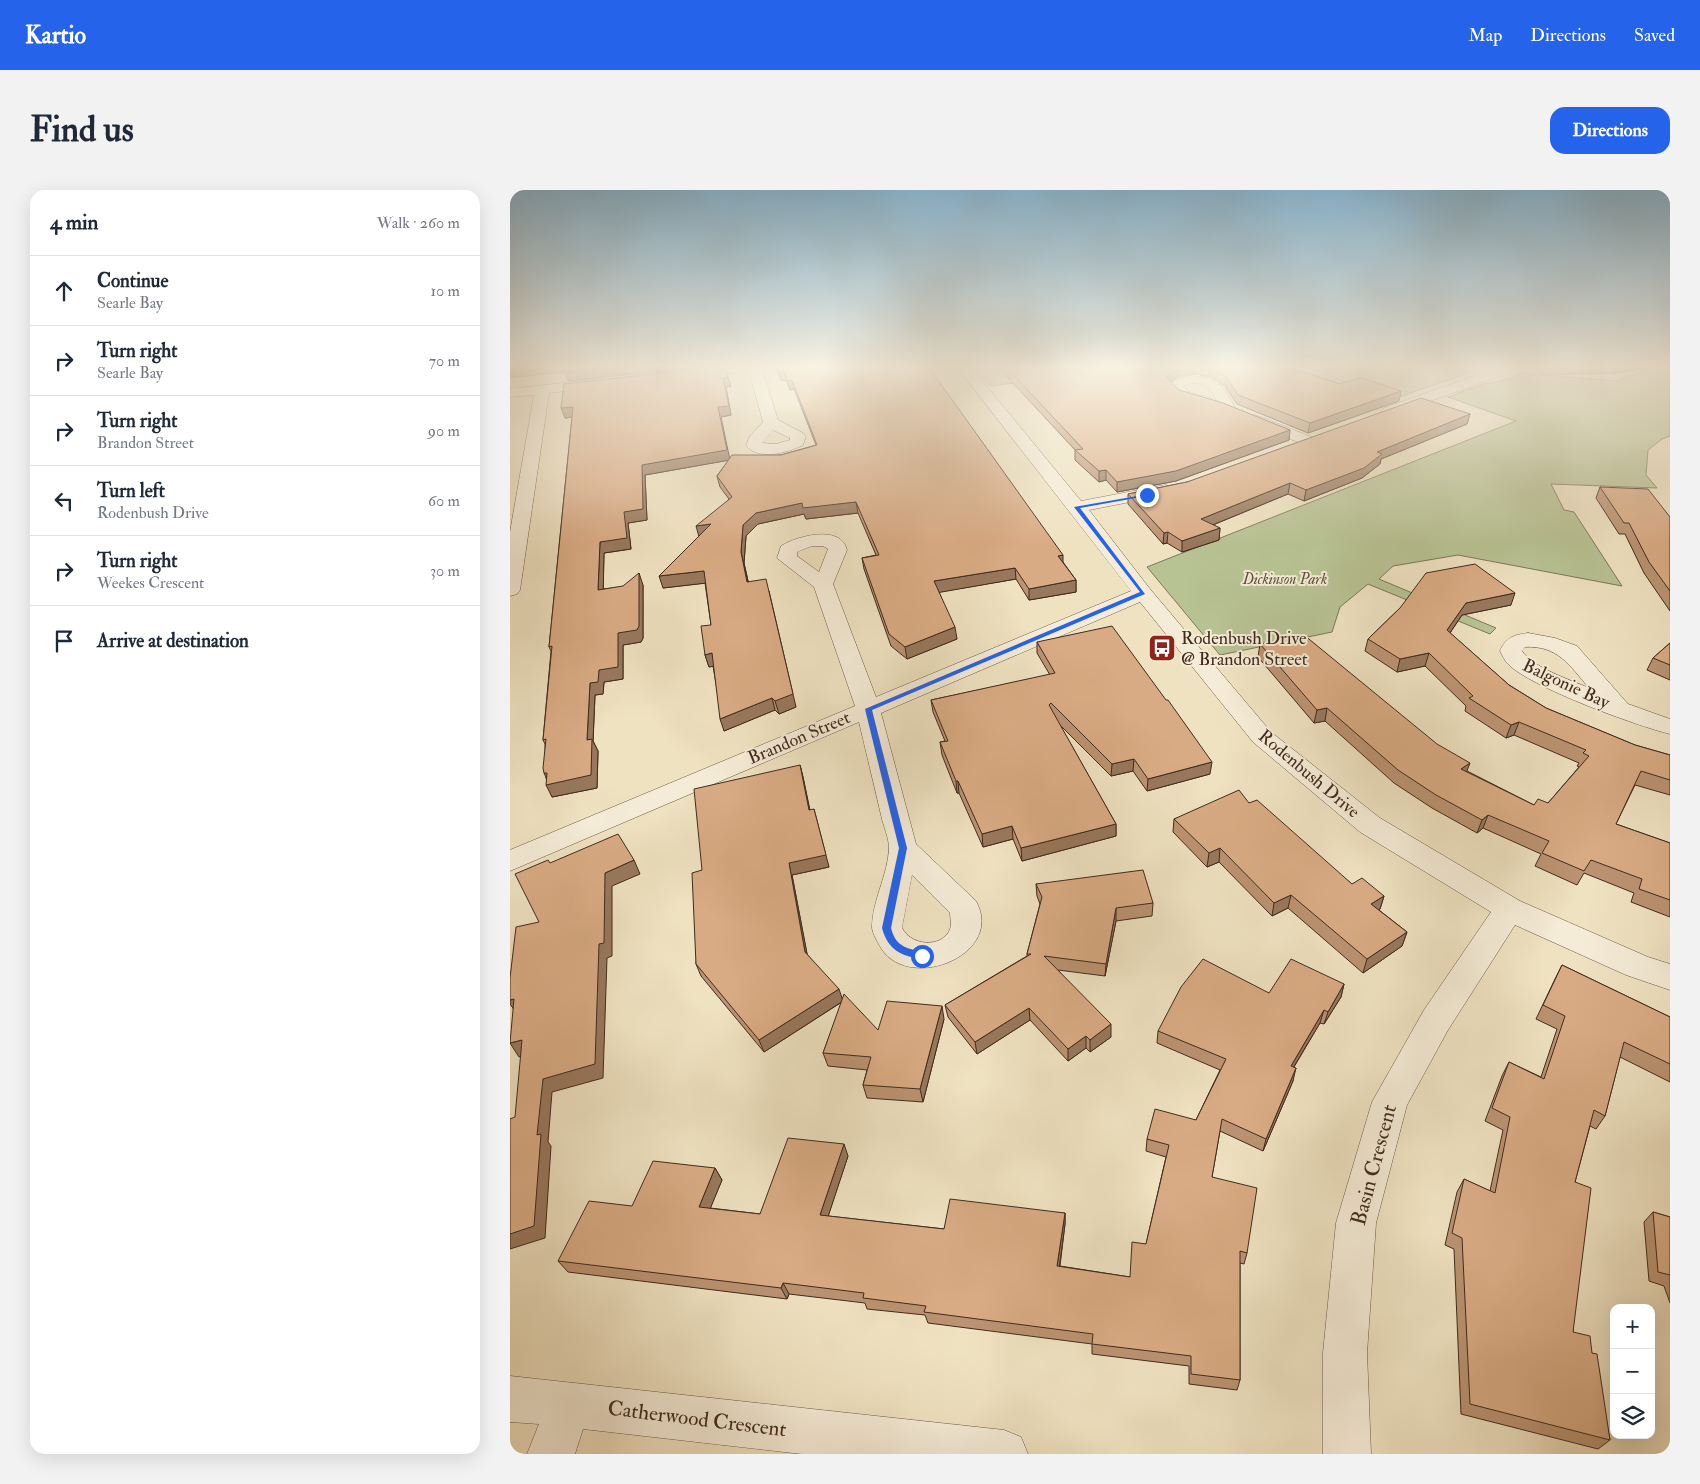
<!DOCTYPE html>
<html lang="en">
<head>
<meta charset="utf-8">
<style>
	body { margin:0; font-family:"IM FELL Double Pica",serif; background:#f2f2f3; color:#1f2937 }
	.controls { position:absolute; right:15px; bottom:15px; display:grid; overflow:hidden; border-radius:10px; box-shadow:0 5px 20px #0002 }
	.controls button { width:45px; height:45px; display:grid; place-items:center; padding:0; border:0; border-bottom:1px solid #e0e1e3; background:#fff; color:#1f2937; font:25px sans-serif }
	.stop { position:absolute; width:15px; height:15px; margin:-11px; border:4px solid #2563eb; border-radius:50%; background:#fff }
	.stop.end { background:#2563eb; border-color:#fff; box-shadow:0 1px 5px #0008 }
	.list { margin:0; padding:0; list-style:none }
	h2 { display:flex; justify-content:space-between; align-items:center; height:65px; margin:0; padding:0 20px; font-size:21px }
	h2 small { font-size:16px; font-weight:400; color:#747a83 }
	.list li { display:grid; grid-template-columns:32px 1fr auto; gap:15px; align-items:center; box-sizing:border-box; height:70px; padding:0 20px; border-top:1px solid #e0e1e3 }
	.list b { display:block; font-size:19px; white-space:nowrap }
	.list p { margin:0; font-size:16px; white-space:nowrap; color:#747a83 }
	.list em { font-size:16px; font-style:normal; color:#747a83 }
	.icon { flex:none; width:28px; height:28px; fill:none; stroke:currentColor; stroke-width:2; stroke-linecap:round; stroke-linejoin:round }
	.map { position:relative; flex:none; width:1160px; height:1264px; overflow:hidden; border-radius:15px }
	header { display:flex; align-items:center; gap:30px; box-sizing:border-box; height:70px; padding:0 25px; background:#2563eb; color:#fff }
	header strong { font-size:24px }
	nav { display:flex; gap:28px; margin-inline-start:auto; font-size:18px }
	.intro { display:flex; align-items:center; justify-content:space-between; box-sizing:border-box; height:120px; padding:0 30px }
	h1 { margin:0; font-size:35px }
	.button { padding:12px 22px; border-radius:15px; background:#2563eb; color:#fff; font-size:18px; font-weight:700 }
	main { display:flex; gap:30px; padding:0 30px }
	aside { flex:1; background:#fff; border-radius:15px; box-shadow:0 5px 20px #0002 }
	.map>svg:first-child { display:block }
	.green { fill:#b8c394; stroke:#7c7758 }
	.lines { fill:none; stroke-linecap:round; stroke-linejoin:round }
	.minor-casing { stroke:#6c5946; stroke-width:1 }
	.minor { fill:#f5ecd7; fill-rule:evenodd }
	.wall { fill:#bb9372; stroke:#402b1d }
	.shaded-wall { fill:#98785c; stroke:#402b1d }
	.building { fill:#d9ab84; stroke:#402b1d }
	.route { fill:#2563eb }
	.labels { text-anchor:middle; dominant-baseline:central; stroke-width:4; stroke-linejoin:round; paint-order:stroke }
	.far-park-label { font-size:15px; font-style:italic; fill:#5e513b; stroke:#f5ecd7 }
	.poi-label { font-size:18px; fill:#402b1d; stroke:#f5ecd7; text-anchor:start }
	.street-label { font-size:18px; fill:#402b1d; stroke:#f5ecd7 }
	.near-street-label { font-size:21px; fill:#402b1d; stroke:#f5ecd7 }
</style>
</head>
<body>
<header>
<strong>Kartio</strong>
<nav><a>Map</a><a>Directions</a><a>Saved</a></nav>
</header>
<div class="intro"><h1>Find us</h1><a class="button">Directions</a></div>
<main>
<aside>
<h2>4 min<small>Walk · 260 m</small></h2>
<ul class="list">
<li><svg class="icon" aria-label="ahead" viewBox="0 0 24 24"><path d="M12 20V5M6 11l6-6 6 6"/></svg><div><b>Continue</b><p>Searle Bay</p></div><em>10 m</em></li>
<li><svg class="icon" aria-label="right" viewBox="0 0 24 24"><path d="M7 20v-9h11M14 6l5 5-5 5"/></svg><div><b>Turn right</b><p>Searle Bay</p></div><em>70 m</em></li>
<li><svg class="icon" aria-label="right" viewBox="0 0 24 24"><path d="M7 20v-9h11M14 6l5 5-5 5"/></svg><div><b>Turn right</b><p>Brandon Street</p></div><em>90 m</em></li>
<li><svg class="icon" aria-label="left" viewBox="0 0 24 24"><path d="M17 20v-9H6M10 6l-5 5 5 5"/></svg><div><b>Turn left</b><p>Rodenbush Drive</p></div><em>60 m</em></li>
<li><svg class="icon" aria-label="right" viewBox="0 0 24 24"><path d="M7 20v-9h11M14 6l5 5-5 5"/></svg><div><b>Turn right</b><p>Weekes Crescent</p></div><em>30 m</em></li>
<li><svg class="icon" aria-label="arrive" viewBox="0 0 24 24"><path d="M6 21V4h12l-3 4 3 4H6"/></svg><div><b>Arrive at destination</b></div></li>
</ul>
</aside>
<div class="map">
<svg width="1160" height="1264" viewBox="0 0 1160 1264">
	<rect width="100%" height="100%" fill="#efe2c1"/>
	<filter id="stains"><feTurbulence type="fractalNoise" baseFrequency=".004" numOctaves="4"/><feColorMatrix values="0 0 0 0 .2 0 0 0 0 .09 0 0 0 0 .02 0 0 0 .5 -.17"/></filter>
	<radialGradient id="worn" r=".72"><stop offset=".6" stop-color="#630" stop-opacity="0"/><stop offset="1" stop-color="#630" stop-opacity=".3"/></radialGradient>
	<g class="green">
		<polygon points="464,176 607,176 542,188 481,196"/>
		<polygon points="756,176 962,176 965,177 961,182 883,209 827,189 812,194"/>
		<polygon points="1148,176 1160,181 1160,246 1152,249 1138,260 1136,285 1147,298 1041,294 1054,320 1064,322 1112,396 948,365 883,376 869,389 986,438 980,444 858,394 830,417 822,442 710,465 637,377 1006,231 938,207 974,194 1003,188 1010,183 1106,191"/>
	</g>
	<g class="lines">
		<g class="minor-casing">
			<g id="minor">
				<path d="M216 176H255L252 179 268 230 293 243 296 246 293 255C278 263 247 271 236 255L240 246 253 232 239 181 178 188 171 184 178 180ZM263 240 280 248V250L266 254 252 253Z"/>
				<path d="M446 176H460L571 311 655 295 661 296 664 300 661 304 579 320 640 399 761 542 870 628 1010 711 1138 767 1160 774V800L1116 785 1005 735 938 840 897 915 866 1033 857 1163 861 1264H813V1163L826 1033 862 912 914 820 981 722 850 642 743 552 630 412 371 523 406 654 466 711C495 764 403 801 373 761 369 755 362 743 362 737 362 711 378 685 379 658 379 648 373 635 371 625 364 594 356 563 349 532L0 681V660L345 516 304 397 267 368 271 356C287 346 331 334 337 360L323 394 366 507 621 401ZM302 356H313L318 359 309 382 287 366V362ZM402 685 440 723C440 726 441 731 441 735 438 757 403 759 392 738Z"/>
				<polygon points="972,176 989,176 997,181 995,184 884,224 879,225 872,221 874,218 978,181"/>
				<path d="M680 186C708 187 714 196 725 218L723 221H713C703 206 698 185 673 196L679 202 701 208 703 211 696 215 669 208 657 196 664 190Z"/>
				<polygon points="90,189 95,190 97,193 95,196 39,203 10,400 7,404 0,406 0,342 24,205 0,207 0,199"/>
				<polygon points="745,225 802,247 804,250 796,255 790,253 740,232 738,229 740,226"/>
				<path d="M1018 443 1045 448 1067 456 1118 514 1160 529V544C1127 536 1020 497 998 474 995 471 992 465 990 461 996 447 1004 445 1018 443ZM1015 457C1048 455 1060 476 1079 498 1061 490 1023 478 1012 461Z"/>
				<polygon points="0,1186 494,1240 511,1247 518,1264 292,1264 73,1239 65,1264 17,1264 29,1234 0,1232"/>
			</g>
		</g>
		<use href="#minor" class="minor"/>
	</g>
	<g class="wall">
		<polygon points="265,176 433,176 420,179 553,372 566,390 566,402 519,410 506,389 429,402 447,449 397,469 381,456 354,379 352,368 366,365 348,323 296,329 294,324 248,334 236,346 234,373 238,392 286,517 269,524 265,520 214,541 203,476 199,477 195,465 201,435 195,393 153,398 189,346 219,309 210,297 207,286 219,270 135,285 137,330 118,333 121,359 94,363 93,399 133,395 133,448 131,452 113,455 113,489 94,492 93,504 85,505 83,551 88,561 87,598 42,607 36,588 35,554 33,550 41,461 39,457 62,227 55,228 218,187 221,196 216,197 221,225 211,227 219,269 271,265 306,255 284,199 280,200 276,190 271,190"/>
		<polygon points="487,176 774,176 830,194 889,211 798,243 727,214 715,196 702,187 685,184 669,186 661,192 669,200 780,240 779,250 666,291 607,302 596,290 589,292 565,270 565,260"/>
		<polygon points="1020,176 1154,176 1102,183 1033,185"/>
		<polygon points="960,224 957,234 871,269 870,274 852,288 794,311 778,304 703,335 710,338 709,350 672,362 657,353 653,354 618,314 618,304 677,292"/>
		<polygon points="1090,297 1160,327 1160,421 1134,383 1115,344 1109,344 1086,308"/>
		<polygon points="1001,415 952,425 940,443 999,495 1036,518 1125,555 1160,565 1160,605 1125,595 1106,634 1160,653 1160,727 1121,712 1124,703 1074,683 1067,695 1025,676 1031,664 973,638 967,643 922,618 884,593 815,531 804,533 748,467 750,454 957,581 1024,615 1038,613 1069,577 1067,576 1069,573 1004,545 996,548 955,521 956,516 915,476 887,482 855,461 858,449 890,418"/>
		<polygon points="527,452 700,584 637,601 623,581 601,586 550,535 606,634 606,646 512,671 503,649 473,657 449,603 447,603 432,565 430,552 435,551 423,522 421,510 540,485 527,463"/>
		<polygon points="1160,453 1160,490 1137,480 1143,468"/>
		<polygon points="290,575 293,587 300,620 319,677 282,685 297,764 332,810 368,840 434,829 413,912 357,908 353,895 357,880 318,876 313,863 332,812 254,862 191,786 186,774 192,680"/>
		<polygon points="739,613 842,694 874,706 870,719 869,720 897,742 892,756 853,783 778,718 762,726 709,672 697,677 663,642 664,629"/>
		<polygon points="526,694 643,713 642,726 606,731 595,786 548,780 601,847 580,862 576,858 558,871 520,830 467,864 438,827 435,815 517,766 517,764 530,714 527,706"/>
		<polygon points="1052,775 1160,827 1160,892 1110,867 1095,926 1086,939 1080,936 1065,992 1063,1142 1082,1163 1100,1250 1088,1259 951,1224 944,1059 935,1055 947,1002 954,989 980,1001 993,940 975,931 992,886 999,872 1031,887 1047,839 1026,829 1045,789"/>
		<polygon points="834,794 831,807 814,834 810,833 784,877 783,891 753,961 710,941 702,987 737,1063 734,1074 730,1073 730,1190 727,1200 679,1194 679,1176 582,1164 582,1154 418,1133 415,1125 357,1119 355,1113 279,1104 277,1109 58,1082 48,1071 122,1016 205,978 212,990 200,1018 250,1024 338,966 318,1026 434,1039 555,1023 555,1034 550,1076 620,1087 636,1054 656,967 636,961 637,949 686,930 710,880 647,853 648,841 759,803"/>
		<polygon points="1143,1022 1160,1027 1160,1113 1154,1096 1139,1091 1134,1032"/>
	</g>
	<g class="shaded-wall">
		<polygon points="24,176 200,176 58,191 55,182 0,188 0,178"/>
		<polygon points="415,176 433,176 415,179"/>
		<polygon points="677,176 686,176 685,184 669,186 655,196 656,187 669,177"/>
		<polygon points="1104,176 1154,176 1102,183"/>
		<polygon points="269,181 274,181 276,190 271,190"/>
		<polygon points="218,187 221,196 216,197 221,225 211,227 220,270 135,285 137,330 118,333 121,359 94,363 93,412 88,400 90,352 114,322 132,275 208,217 213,188"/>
		<polygon points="282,190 284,199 280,200 278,191"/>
		<polygon points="891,201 889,211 798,243 800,233"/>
		<polygon points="63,217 67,226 55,228 51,218"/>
		<polygon points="960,224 957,234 871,269 870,274 852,288 794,311 796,300 867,262"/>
		<polygon points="780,240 779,250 666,291 607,302 607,292"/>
		<polygon points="596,280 596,290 589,292 589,281"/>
		<polygon points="780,293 778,304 690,340 691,329"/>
		<polygon points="346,312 348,323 296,329 294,324 248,334 236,346 234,373 241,404 231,362 233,335 246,323 292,313"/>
		<polygon points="201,334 189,347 186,336"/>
		<polygon points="710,338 709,350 672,362 672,351"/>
		<polygon points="658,342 657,353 653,354 654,343"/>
		<polygon points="553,365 553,376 548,366"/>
		<polygon points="505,378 506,389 426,403 424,391"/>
		<polygon points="194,381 197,393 153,398 149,386"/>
		<polygon points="129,383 133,395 133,448 131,452 113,455 113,489 94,492 93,504 85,505 83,551 88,561 87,598 42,607 36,595 39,594 34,583 77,550 80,493 89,480 108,443"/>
		<polygon points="566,390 566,402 519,410 519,399"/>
		<polygon points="259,401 286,517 269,524 265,511"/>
		<polygon points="1005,403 1001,415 952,425 933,453 937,440 956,413"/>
		<polygon points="445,437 447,449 397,469 395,457"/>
		<polygon points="202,463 205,476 199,477 195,465"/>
		<polygon points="919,463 915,476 887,482 890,469"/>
		<polygon points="262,508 265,520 214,541 210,529"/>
		<polygon points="817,518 815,531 804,533 807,520"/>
		<polygon points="1009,532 1004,545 996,548 1001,535"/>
		<polygon points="624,569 623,581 601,586 602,574"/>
		<polygon points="702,572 700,584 637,601 638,589"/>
		<polygon points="960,573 955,586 951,579"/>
		<polygon points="290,575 293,587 302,632 299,620"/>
		<polygon points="446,591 448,591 449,603 447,603"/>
		<polygon points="304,619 319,677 282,685 299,774 295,762 279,673"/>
		<polygon points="978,625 973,638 967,643 972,630"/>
		<polygon points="606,634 606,646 512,671 511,658"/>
		<polygon points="502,636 503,649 473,657 472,644"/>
		<polygon points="710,658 709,672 697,677 699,663"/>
		<polygon points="124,670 130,684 102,696 102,766 97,768 93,888 42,902 38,952 41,956 35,1048 0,1059 0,1044 33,889 89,754 95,683"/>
		<polygon points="781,705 778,718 762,726 764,713"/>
		<polygon points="874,706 870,719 857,728 861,714"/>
		<polygon points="606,718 606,731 595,786 596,774"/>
		<polygon points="897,742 892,756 853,783 857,769"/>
		<polygon points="834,794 831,807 814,834 818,822"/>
		<polygon points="329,799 333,811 254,862 249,850"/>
		<polygon points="4,809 7,824 0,814 0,810"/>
		<polygon points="432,816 434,829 413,912 410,899"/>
		<polygon points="519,818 520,830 467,864 465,852"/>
		<polygon points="814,820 810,833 777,888 781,876"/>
		<polygon points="601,834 601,847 580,862 580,850"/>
		<polygon points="576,846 576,858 558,871 558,859"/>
		<polygon points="12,850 21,864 9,867 0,853"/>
		<polygon points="786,878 783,891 753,961 756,949"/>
		<polygon points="334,954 338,966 315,1036 310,1025"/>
		<polygon points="205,978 212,990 196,1029 189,1017"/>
		<polygon points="555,1023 555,1034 548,1087 547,1076"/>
		<polygon points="273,1093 279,1104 277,1109 271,1098"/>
	</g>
	<g class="building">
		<polygon points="0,176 24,176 0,178"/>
		<polygon points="55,176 113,176 55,182"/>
		<polygon points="215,176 218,187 213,188 219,216 208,217 217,260 132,275 133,319 114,322 117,348 90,352 88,400 113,396 129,383 129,436 127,440 108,443 108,477 89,480 88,492 80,493 77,550 82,549 81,585 36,595 37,583 34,583 33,578 36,549 33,550 42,456 39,457 63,217 51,218 54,194"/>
		<polygon points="267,176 418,176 553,365 548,366 566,390 519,399 505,378 424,391 445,437 395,457 379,444 352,368 369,365 346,312 293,318 292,313 246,323 233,335 231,362 237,392 256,389 283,504 265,511 262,508 210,529 202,463 195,465 191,436 201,435 194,381 149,386 201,334 186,336 222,307 207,286 222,265 271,265 307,255 282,190 278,191 274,181 269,181"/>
		<polygon points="495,176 677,176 669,177 656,187 669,200 713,213 780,240 666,281 607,292 596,280 589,281 565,260 573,259"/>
		<polygon points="691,176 774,176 830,194 851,188 891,201 800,233 728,205 716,187 703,178"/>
		<polygon points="911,208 960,224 867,262 872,264 854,278 796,300 780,293 691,329 710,338 672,351 658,342 654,343 618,304 677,292"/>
		<polygon points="1090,297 1138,299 1160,327 1160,401 1139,372 1119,333 1114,333"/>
		<polygon points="965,374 1005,403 956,413 937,440 999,495 1036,518 1125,555 1160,565 1160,590 1131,581 1106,634 1160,653 1160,710 1129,699 1132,689 1081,670 1074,681 1032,663 1039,651 978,625 972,630 926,605 888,580 817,518 807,520 750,454 794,445 927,554 960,573 951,579 1024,615 1028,609 1038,613 1079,566 1073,563 1076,560 1009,532 1001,535 959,508 963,506 919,463 890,469 858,449 890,418 916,383"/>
		<polygon points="602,436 656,510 658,510 702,572 638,589 624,569 602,574 541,513 539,515 606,634 511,658 502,636 472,644 448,591 446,591 430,552 438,551 421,510 545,483 527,452"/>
		<polygon points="1160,453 1160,475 1143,468"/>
		<polygon points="290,575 299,620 304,619 316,665 279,673 295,762 329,799 249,850 186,774 182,683 192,680 184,599"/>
		<polygon points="729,600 739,613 747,610 842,694 852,688 874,706 861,714 897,742 857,769 781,705 764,713 710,658 699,663 664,629"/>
		<polygon points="108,644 124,670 95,683 94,753 89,754 85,874 33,889 27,945 31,944 24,1036 0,1044 0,929 5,927 12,850 0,853 4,809 0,810 0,788 6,737 29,732 5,684 38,670 40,673"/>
		<polygon points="633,680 643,713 606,718 596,774 534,766 601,834 580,850 576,846 558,859 519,818 465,852 435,815 521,764 517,764 532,707 526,694"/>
		<polygon points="693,769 759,803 781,769 834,794 818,822 814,820 781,876 786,878 756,949 712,929 702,987 747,998 737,1063 730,1061 730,1190 681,1184 681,1166 582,1154 583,1144 414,1122 416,1116 353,1108 354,1103 273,1093 271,1098 48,1071 79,1011 122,1016 143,971 205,978 189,1017 250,1024 278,948 334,954 310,1025 434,1039 440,1009 555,1023 547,1076 620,1087 622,1052 636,1054 659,955 637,949 645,919 686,930 716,869 648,841 671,797"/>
		<polygon points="1052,775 1160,827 1160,874 1114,852 1095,926 1084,920 1065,992 1081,998 1063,1142 1080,1146 1082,1163 1087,1164 1100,1250 960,1214 952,1048 942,1043 954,989 985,1003 1000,927 982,918 999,872 1034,889 1055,826 1033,815"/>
		<polygon points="334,804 368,840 377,811 432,816 410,899 353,895 361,867 313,863"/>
		<polygon points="1143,1022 1160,1027 1160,1085 1148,1082"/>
	</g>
	<linearGradient id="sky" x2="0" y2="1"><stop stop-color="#89b8d4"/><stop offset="0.5" stop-color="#f8f2e3"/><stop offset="1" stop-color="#f8f2e3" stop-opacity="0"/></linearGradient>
	<rect width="1160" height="353" fill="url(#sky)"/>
	<path class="route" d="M639 304 637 306 570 318 635 404 362 520 397 658 381 738C386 758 398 758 415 763L416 766 412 769C391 766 378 760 372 738L389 658 355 519 630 402 564 317Z"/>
	<defs>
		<g id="bus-square" transform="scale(1.4375)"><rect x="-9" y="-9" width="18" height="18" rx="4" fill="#8f2418" stroke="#f5ecd7"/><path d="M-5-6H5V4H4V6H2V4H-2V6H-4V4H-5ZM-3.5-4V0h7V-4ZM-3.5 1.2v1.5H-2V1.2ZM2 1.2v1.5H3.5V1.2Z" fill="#fff"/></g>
	</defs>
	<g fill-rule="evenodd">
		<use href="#bus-square" x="652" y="458"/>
	</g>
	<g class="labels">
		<g class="far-park-label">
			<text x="775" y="389">Dickinson Park</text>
		</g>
		<g class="poi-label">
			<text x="671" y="448">Rodenbush Drive<tspan x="671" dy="21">@ Brandon Street</tspan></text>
		</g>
		<g class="street-label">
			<text transform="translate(1056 494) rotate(25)">Balgonie Bay</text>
			<text transform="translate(289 548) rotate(-23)">Brandon Street</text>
			<text transform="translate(799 584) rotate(40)">Rodenbush Drive</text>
		</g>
		<g class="near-street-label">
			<text transform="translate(864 975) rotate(-75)">Basin Crescent</text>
			<text transform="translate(187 1229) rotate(7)">Catherwood Crescent</text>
		</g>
	</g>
	<rect width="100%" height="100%" filter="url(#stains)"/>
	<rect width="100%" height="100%" fill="url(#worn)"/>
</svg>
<div class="controls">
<button>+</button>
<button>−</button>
<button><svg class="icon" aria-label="layers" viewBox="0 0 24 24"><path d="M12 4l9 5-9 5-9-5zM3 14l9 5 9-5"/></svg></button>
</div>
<div class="stop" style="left:412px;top:766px"></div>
<div class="stop end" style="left:637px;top:305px"></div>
</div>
</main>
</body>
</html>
